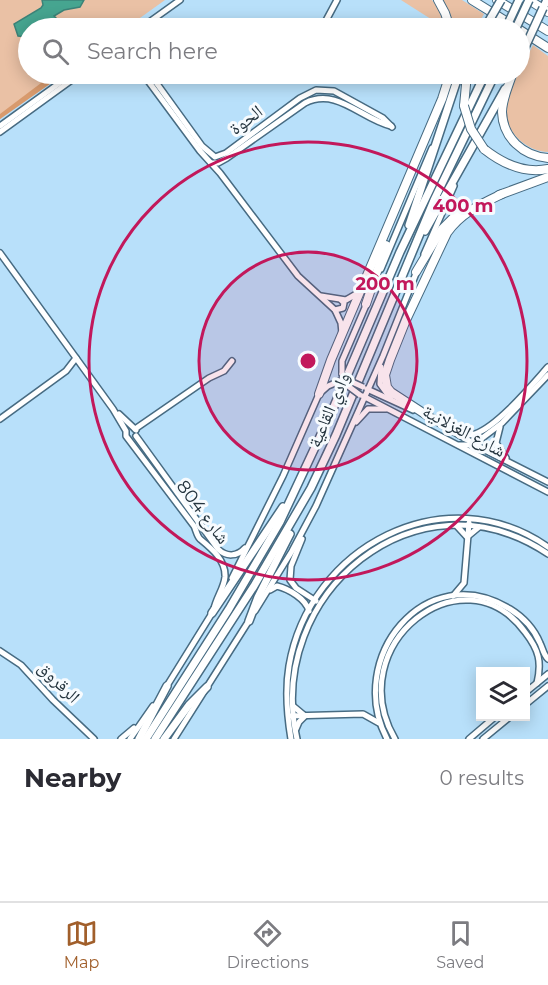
<!DOCTYPE html>
<html lang="en">
<head>
<meta charset="utf-8">
<style>
	body { margin:0; font-family:Montserrat,"Noto Naskh Arabic",sans-serif; background:#f7f7f7; color:#2b2b33 }
	.controls { position:absolute; right:18px; bottom:18px; display:grid; overflow:hidden; border-radius:0px; box-shadow:0 3px 15px #0003 }
	.controls button { width:54px; height:54px; display:grid; place-items:center; padding:0; border:0; border-bottom:2px solid #e1e1e2; background:#fff; color:#2b2b33; font:30px sans-serif }
	.list { margin:0; padding:0; list-style:none }
	h2 { display:flex; justify-content:space-between; align-items:center; height:78px; margin:0; padding:0 24px; font-size:26px }
	h2 small { font-size:20px; font-weight:400; color:#7c7c81 }
	.icon { flex:none; width:33px; height:33px; fill:none; stroke:currentColor; stroke-width:2; stroke-linecap:round; stroke-linejoin:round }
	.map { position:relative; flex:none; width:548px; height:739px; overflow:hidden }
	.search { position:absolute; background:#fff; box-shadow:0 3px 15px #0003; left:18px; right:18px; top:18px; height:66px; display:flex; align-items:center; gap:15px; box-sizing:border-box; padding:0 21px; border-radius:33px; color:#7c7c81; font-size:22px }
	.sheet { height:162px; background:#fff }
	nav { display:flex; justify-content:space-around; align-items:center; box-sizing:border-box; height:84px; border-top:2px solid #e1e1e2; background:#fff; font-size:16px; color:#7c7c81 }
	nav a { display:grid; justify-items:center; gap:3px }
	nav .on { color:#a15f2b }
	.map>svg:first-child { display:block }
	.green { fill:#eac1a5 }
	.forest { fill:#d89a6d }
	.water { fill:#46a590; stroke:#3c8378; stroke-width:1.5 }
	.lines { fill:none; stroke-linecap:round; stroke-linejoin:round }
	.minor-casing { stroke:#476b82; stroke-width:8 }
	.major-casing { stroke:#476b82; stroke-width:10 }
	.highway-casing { stroke:#476b82; stroke-width:10 }
	.minor { stroke:#fff; stroke-width:5 }
	.major { stroke:#fff; stroke-width:7 }
	.highway { stroke:#fff; stroke-width:8 }
	.minor-bridge-casing { stroke:#476b82; stroke-width:8; stroke-linecap:butt }
	.major-bridge-casing { stroke:#476b82; stroke-width:10; stroke-linecap:butt }
	.highway-bridge-casing { stroke:#476b82; stroke-width:10; stroke-linecap:butt }
	.minor-bridge { stroke:#fff; stroke-width:5 }
	.major-bridge { stroke:#fff; stroke-width:7 }
	.highway-bridge { stroke:#fff; stroke-width:8 }
	.ring { fill:none; stroke:#c2185b; stroke-width:3 }
	.labels { text-anchor:middle; dominant-baseline:central; stroke-width:6; stroke-linejoin:round; paint-order:stroke }
	.street-label { font-size:18px; fill:#25353f; stroke:#f7fbfe }
	.centre { fill:#c2185b; stroke:#f7fbfe; stroke-width:3 }
	.ring-label { font-size:18px; text-anchor:middle; font-weight:bold; fill:#c2185b; stroke:#f7fbfe; stroke-width:6; stroke-linejoin:round; paint-order:stroke }
</style>
</head>
<body>
<div class="map">
<svg width="548" height="739" viewBox="0 0 548 739">
	<rect width="100%" height="100%" fill="#b8e0fa"/>
	<g class="green">
		<polygon points="0,0 165,0 126,28 28,28 28,74 64,74 0,119"/>
		<polygon points="401,0 432,0 439,9 444,28 436,28 434,21"/>
		<polygon points="443,0 462,0 484,14 476,28 454,28 450,13"/>
		<path d="M533 45 548 56V152C523 151 500 127 507 100 513 81 524 63 533 45Z"/>
	</g>
	<polygon class="forest" points="53,74 64,74 0,119 0,114"/>
	<polygon class="water" points="42,0 84,0 80,7 64,10 54,16 58,20 72,19 76,28 28,28 28,37 18,36 14,24 41,8 43,5"/>
	<g class="lines">
		<g class="minor-casing">
			<g id="minor">
				<polyline points="141,28 180,0"/>
				<polyline points="322,28 337,0"/>
				<polyline points="143,74 200,151 220,173 298,276 335,310 341,323 342,333"/>
				<polyline points="150,74 202,146 215,157 226,153 300,98 316,90 334,91 383,118 392,127"/>
				<polyline points="0,126 72,74"/>
				<polyline points="0,132 80,74"/>
				<path d="M211 163H218L227 158 305 103C337 87 361 119 391 126"/>
				<path d="M0 253 113 409 126 431V436L194 526C196 530 197 536 200 539 211 548 226 560 225 577 224 588 216 598 214 609"/>
				<polyline points="424,254 454,186"/>
				<polyline points="381,269 432,148"/>
				<polyline points="321,296 346,300 358,293"/>
				<polyline points="335,310 343,308 344,303 341,300"/>
				<polyline points="381,367 380,384 391,399"/>
				<polyline points="342,374 342,361 367,303"/>
				<polyline points="367,389 413,410"/>
				<polyline points="363,396 548,492"/>
				<polyline points="119,414 136,430"/>
				<polyline points="0,419 66,371 76,358"/>
				<polyline points="432,419 483,449 548,482"/>
				<polyline points="356,422 368,409 386,409"/>
				<polyline points="500,427 496,443 506,458"/>
				<polyline points="135,429 209,378 224,371 232,361"/>
				<path d="M461 435C466 435 470 435 475 434 498 426 531 386 548 367"/>
				<path d="M136 436 218 549C226 557 237 557 245 548"/>
				<polyline points="459,445 473,445 502,423 548,375"/>
				<polyline points="456,525 467,537 479,527"/>
				<polyline points="302,539 291,566 290,580 296,588 316,601"/>
				<polyline points="232,578 283,476 319,394 328,386 340,381"/>
				<path d="M270 590 277 586C289 589 306 599 309 611"/>
				<polyline points="453,596 464,583 469,523"/>
				<polyline points="255,611 292,551 316,506 383,356 417,271"/>
				<polyline points="0,651 21,665 53,700 94,739"/>
				<polyline points="165,689 214,610"/>
				<polyline points="526,692 548,674"/>
				<polyline points="526,704 548,686"/>
				<polyline points="293,706 305,716 299,722 296,729"/>
				<polyline points="289,716 363,714 379,723"/>
				<polyline points="121,739 134,728"/>
				<polyline points="130,739 153,706"/>
				<polyline points="174,739 250,619"/>
				<path d="M291 739C287 715 285 690 289 666 309 547 445 475 548 547"/>
				<path d="M297 739C264 594 417 466 548 554"/>
				<path d="M387 739C345 659 425 557 510 609 523 617 534 629 540 643 543 649 543 654 548 659"/>
				<path d="M395 739C340 645 463 548 525 632 539 650 542 662 537 683"/>
				<polyline points="469,739 496,716"/>
				<polyline points="483,739 511,716"/>
			</g>
		</g>
		<g class="major-casing">
			<g id="major">
				<polyline points="543,8 547,0"/>
				<polyline points="520,59 526,45"/>
				<polyline points="409,225 459,74"/>
				<polyline points="425,231 505,89"/>
				<polyline points="212,613 283,507"/>
				<polyline points="249,621 258,597 290,534"/>
				<polyline points="139,739 167,686"/>
				<polyline points="146,739 229,609 280,522 332,411 400,252 485,74"/>
				<polyline points="155,739 254,586 311,488 336,435 434,200 495,74"/>
				<polyline points="164,739 189,705 207,687"/>
			</g>
		</g>
		<g class="highway-casing">
			<g id="highway">
				<polyline points="438,0 445,13 450,28"/>
				<polyline points="472,0 517,28"/>
				<polyline points="497,0 548,31"/>
				<polyline points="529,0 548,12"/>
				<polyline points="520,30 548,48"/>
				<path d="M512 75C508 87 502 100 502 112 503 138 523 156 548 158"/>
				<polyline points="464,106 467,74"/>
				<path d="M484 149C503 164 524 174 548 169"/>
				<polyline points="499,195 548,177"/>
				<polyline points="416,272 442,229 458,213"/>
				<polyline points="366,304 386,245"/>
				<polyline points="319,394 331,360 442,99 450,74"/>
				<path d="M434 420 391 392 387 387 385 375 390 360 406 320 447 233C461 213 481 204 502 194"/>
			</g>
		</g>
		<use href="#minor" class="minor"/>
		<use href="#major" class="major"/>
		<use href="#highway" class="highway"/>
		<g class="minor-bridge-casing">
			<g id="minor-bridge">
				<polyline points="342,374 348,386 360,395"/>
				<polyline points="340,381 352,382 363,387"/>
			</g>
		</g>
		<g class="major-bridge-casing">
			<g id="major-bridge">
				<polyline points="486,26 501,0"/>
				<polyline points="506,28 519,0"/>
				<polyline points="516,28 529,0"/>
				<polyline points="526,45 543,8"/>
			</g>
		</g>
		<g class="highway-bridge-casing">
			<polyline id="highway-bridge" points="464,106 471,129 484,149"/>
		</g>
		<use href="#minor-bridge" class="minor-bridge"/>
		<use href="#major-bridge" class="major-bridge"/>
		<use href="#highway-bridge" class="highway-bridge"/>
	</g>
	<circle cx="308" cy="361" r="109" fill="#c2185b" fill-opacity=".12"/>
	<g class="ring">
		<circle cx="308" cy="361" r="109"/>
		<circle cx="308" cy="361" r="219"/>
	</g>
	<g class="labels">
		<g class="street-label">
			<text transform="translate(246 120) rotate(-37)">الحوة</text>
			<text transform="translate(329 410) rotate(-67)">وادي القاعية</text>
			<text transform="translate(464 431) rotate(28)">شارع الغزلانية</text>
			<text transform="translate(203 512) rotate(53)">شارع 804</text>
			<text transform="translate(59 682) rotate(45)">الرقروق</text>
		</g>
	</g>
	<circle cx="308" cy="361" r="9" class="centre"/>
	<g class="ring-label">
		<text x="463" y="212">400 m</text>
		<text x="385" y="290">200 m</text>
	</g>
</svg>
<div class="controls">
<button><svg class="icon" aria-label="layers" viewBox="0 0 24 24"><path d="M12 4l9 5-9 5-9-5zM3 14l9 5 9-5"/></svg></button>
</div>
<div class="search"><svg class="icon" aria-label="search" viewBox="0 0 24 24"><circle cx="10" cy="10" r="6"/><path d="M15 15l6 6"/></svg>Search here</div>
</div>
<section class="sheet">
<h2>Nearby<small>0 results</small></h2>
<ul class="list">
</ul>
</section>
<nav>
<a class="on"><svg class="icon" aria-label="map" viewBox="0 0 24 24"><path d="M3 6l6-2 6 2 6-2v14l-6 2-6-2-6 2zM9 4v14M15 6v14"/></svg>Map</a>
<a><svg class="icon" aria-label="directions" viewBox="0 0 24 24"><path d="M12 3l9 9-9 9-9-9zM9 14v-3h6M13 9l2 2-2 2"/></svg>Directions</a>
<a><svg class="icon" aria-label="saved" viewBox="0 0 24 24"><path d="M7 4h10v16l-5-4-5 4z"/></svg>Saved</a>
</nav>
</body>
</html>
